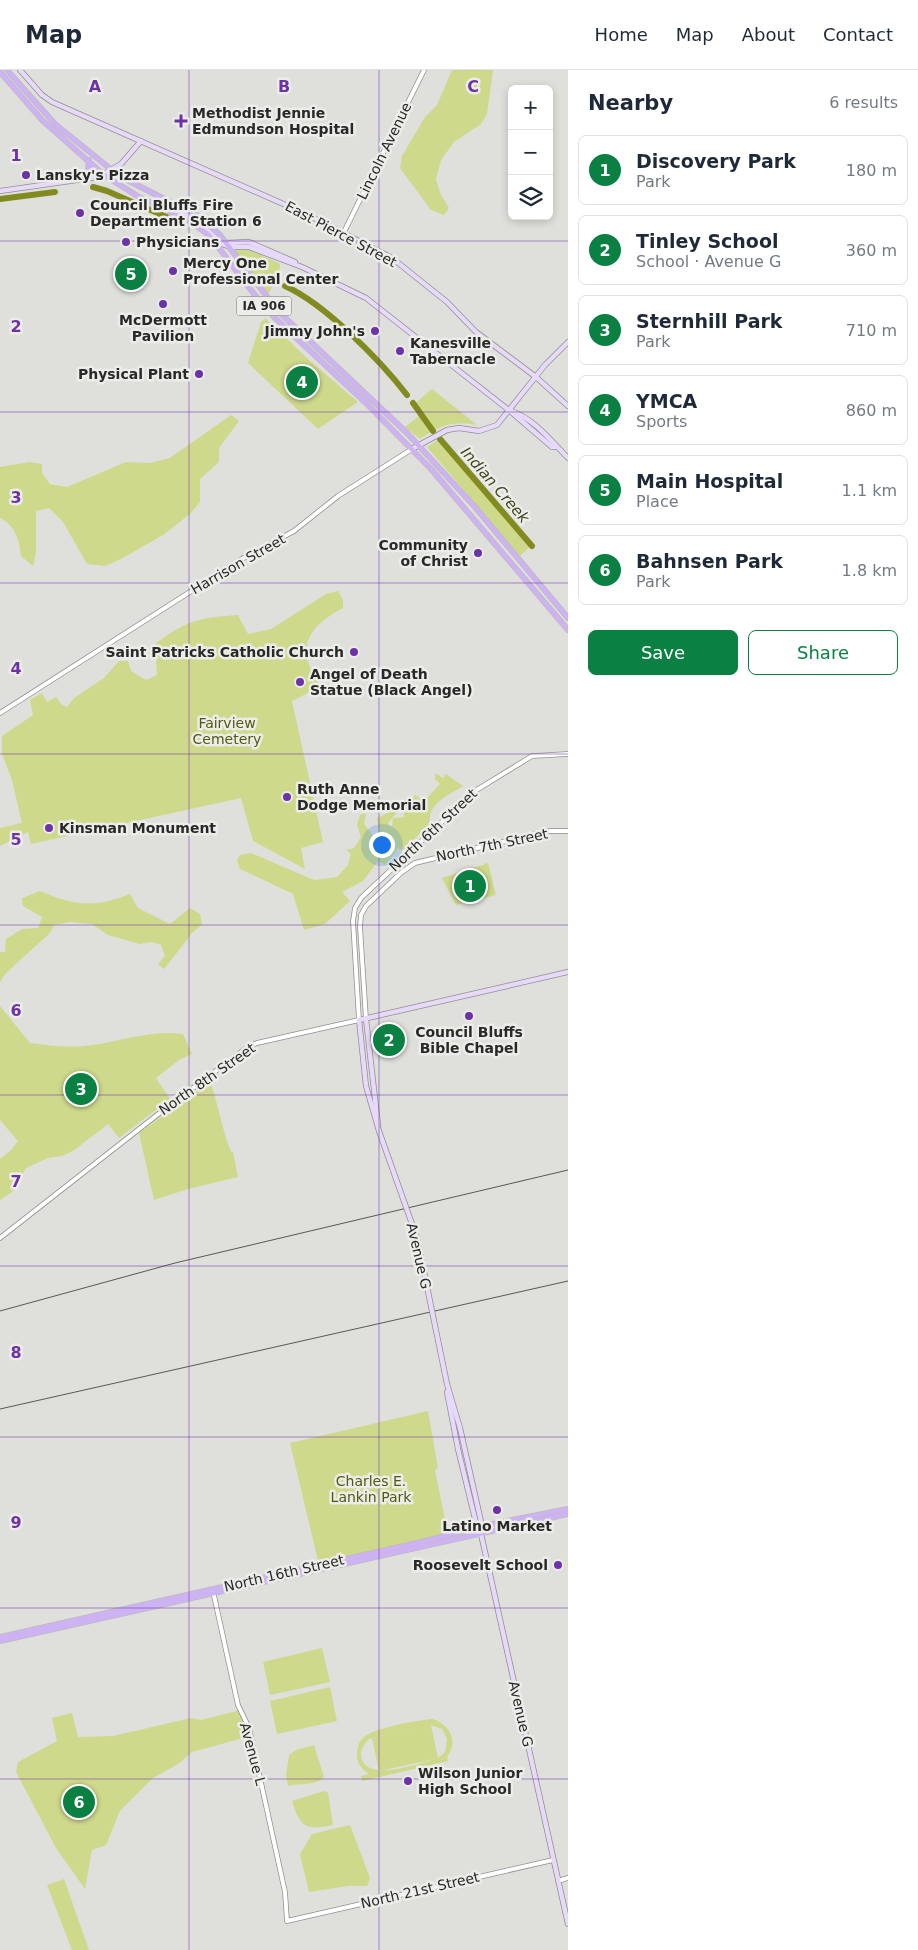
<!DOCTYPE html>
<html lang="en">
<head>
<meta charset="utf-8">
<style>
	body { margin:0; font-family:"DejaVu Sans",sans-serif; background:#f2f2f3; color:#1f2937 }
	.controls { position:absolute; right:15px; top:15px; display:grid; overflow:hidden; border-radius:8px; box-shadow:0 2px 8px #0003 }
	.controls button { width:45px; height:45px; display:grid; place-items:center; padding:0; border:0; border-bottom:1px solid #e0e1e3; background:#fff; color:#1f2937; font:25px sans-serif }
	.you { position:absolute; left:381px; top:774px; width:18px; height:18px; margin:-12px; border:4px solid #fff; border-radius:50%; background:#1a73e8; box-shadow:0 0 0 8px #1a73e833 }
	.badge { display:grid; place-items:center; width:32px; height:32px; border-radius:50%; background:#0b8043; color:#fff; font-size:16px; font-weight:700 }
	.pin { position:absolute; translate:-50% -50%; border:2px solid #fff; box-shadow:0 1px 5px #0006 }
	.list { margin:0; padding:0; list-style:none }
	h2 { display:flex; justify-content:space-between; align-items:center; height:65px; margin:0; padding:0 20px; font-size:21px }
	h2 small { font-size:16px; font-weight:400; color:#747a83 }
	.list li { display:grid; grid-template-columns:32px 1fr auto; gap:15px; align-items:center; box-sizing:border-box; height:70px; margin:0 10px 10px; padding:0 10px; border:1px solid #e0e1e3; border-radius:8px }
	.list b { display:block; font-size:19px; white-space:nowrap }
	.list p { margin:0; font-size:16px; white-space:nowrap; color:#747a83 }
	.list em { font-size:16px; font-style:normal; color:#747a83 }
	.actions { display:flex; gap:10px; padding:15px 20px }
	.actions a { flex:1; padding:11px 0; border:1px solid #0b8043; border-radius:8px; text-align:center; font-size:18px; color:#0b8043 }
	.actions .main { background:#0b8043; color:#fff }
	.icon { flex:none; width:28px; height:28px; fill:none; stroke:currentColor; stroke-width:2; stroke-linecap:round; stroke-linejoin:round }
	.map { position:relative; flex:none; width:568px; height:1880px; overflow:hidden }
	header { display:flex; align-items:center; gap:30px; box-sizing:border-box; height:70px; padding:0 25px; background:#fff; border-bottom:1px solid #e0e1e3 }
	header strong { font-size:24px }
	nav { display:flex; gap:28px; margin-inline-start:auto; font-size:18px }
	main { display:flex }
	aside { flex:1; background:#fff }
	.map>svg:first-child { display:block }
	.green { fill:#cfd98b; fill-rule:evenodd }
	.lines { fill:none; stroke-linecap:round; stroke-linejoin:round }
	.river { stroke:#828b1f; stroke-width:6 }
	.tertiary-casing { stroke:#90908c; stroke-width:5.5 }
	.secondary-casing { stroke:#90908c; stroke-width:6 }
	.primary-casing { stroke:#bbbbba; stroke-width:6 }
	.tertiary { stroke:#fff; stroke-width:4 }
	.secondary { stroke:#e7d9f9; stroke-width:4.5 }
	.primary { stroke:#ceb3f4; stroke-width:4.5 }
	.rail { stroke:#585855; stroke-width:1 }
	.secondary-bridge-casing { stroke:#90908c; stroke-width:6; stroke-linecap:butt }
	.secondary-bridge { stroke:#e7d9f9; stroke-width:4.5 }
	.grid { fill:none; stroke:#6c33a9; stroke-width:1; stroke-opacity:0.55 }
	.poi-dot { fill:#6c33a9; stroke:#ecede9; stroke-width:2 }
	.labels { text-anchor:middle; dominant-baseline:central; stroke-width:5; stroke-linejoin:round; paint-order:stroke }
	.shield { fill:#ecede9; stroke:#646461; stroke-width:1 }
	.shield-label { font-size:12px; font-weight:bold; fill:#292927 }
	.poi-label { font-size:14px; font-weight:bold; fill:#292927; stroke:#ecede9; text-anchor:start }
	.street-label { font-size:14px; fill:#292927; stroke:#ecede9 }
	.park-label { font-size:14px; fill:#53590e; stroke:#ecede9 }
	.water-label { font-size:15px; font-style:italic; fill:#40451b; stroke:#ecede9 }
	.grid-label { font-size:16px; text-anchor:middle; font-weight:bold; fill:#6c33a9; stroke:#ecede9; stroke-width:5; stroke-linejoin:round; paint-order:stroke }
</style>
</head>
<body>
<header>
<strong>Map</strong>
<nav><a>Home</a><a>Map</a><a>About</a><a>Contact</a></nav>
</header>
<main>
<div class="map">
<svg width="568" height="1880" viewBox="0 0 568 1880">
	<rect width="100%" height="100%" fill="#dfe0db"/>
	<g class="green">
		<polygon points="452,0 493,0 487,44 481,54 454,72 441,90 436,109 440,123 449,138 444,145 431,140 400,98 402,86 425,47 437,35"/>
		<polygon points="236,178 247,178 280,194 280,198 269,223 263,222 235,181"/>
		<polygon points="265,248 308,289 358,332 318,359 248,293 261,252"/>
		<path d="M432 319 477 355C450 351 442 355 420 369L405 357 419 346 412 336Z"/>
		<path d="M231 345 239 351 219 378V392L200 409V432L190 444 163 465 123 488 105 496 87 494 63 452 49 438 36 441V483L33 496 21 486C19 470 16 456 0 448V397L29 392 42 394V403L50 414 67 417 126 392 150 393 170 388Z"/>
		<polygon points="441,368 461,397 533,474 520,486 427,377"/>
		<path d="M338 521 343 530V538C324 548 302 564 307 588 309 598 316 608 320 617L292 631 323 772 301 778 305 799 253 771 241 728 31 774 28 762 0 776V758L22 753 12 710 2 684V666L33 645 30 630 42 623 47 632 56 627 62 635 67 637 74 628 104 608 119 591H128L131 601 146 610 157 605 155 574C185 551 201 547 238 545L248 564 271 559 326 524Z"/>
		<path d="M435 703 443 708 446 704 463 716C448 726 427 733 430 754L403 780 398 778 386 795 378 791 363 811 342 822 350 831 325 854 304 860 293 824 240 799 237 790 240 785 251 783 314 810 337 807 348 795 351 784 346 780 354 778 361 767 357 755 360 745 366 743 364 754 372 764 373 772 379 761 377 748 389 742 395 732 401 738 388 753 390 757 392 756 393 748 404 747 403 732 407 727 412 729 415 725 422 730 427 728 440 714 435 709Z"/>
		<polygon points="488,793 496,825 456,835 442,808"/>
		<path d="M40 821C75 836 94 838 130 824L138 838 170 854 190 838 200 844 202 855 193 862 164 899 158 894 165 886 161 875 151 872 140 874 108 865 92 854 69 852 54 855 50 863 6 903 0 912V882H5L6 869 22 859 38 858 42 847 23 836 22 828Z"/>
		<path d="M0 936 30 973C48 975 66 978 84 976 118 973 149 959 183 964L192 984 179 990 156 1008 170 1029 119 1068 108 1054 73 1081 62 1086 48 1088 26 1098 12 1122 0 1130V1089L11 1080 18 1071 0 1050Z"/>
		<path d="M210 1011C218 1034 222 1059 231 1082H233L238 1107 188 1119 154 1130 139 1063Z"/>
		<polygon points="428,1341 438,1398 435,1400 448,1465 319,1495 290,1373"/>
		<polygon points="322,1578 330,1612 270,1625 263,1592"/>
		<polygon points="330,1617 337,1651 277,1664 270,1631"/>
		<polygon points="240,1640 251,1666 192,1682 178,1694 153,1708 120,1741 106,1775 92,1780 85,1819 56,1778 16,1702 18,1692 57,1671 52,1648 72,1643 78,1667 113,1666 191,1648 201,1650"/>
		<path d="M433 1649C447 1654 456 1665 451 1680 449 1685 446 1686 448 1691L362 1711 361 1706 369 1704C362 1699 357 1694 357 1685 357 1677 359 1669 367 1665 380 1657 417 1650 433 1649ZM430 1654 372 1668 379 1701 435 1689C418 1694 370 1711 362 1690 359 1682 363 1675 369 1669ZM431 1655 442 1659 447 1669 445 1682 438 1688Z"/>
		<path d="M314 1675 324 1707C316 1716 299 1713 288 1716L286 1705 289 1685 296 1680Z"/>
		<path d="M324 1721 328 1723 333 1755C306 1761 300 1757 292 1731Z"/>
		<polygon points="350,1755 370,1808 367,1816 348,1816 309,1822 300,1784 312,1764"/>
		<polygon points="64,1809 89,1880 72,1880 47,1815"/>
	</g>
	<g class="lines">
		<g class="river">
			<polyline points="93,117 107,121 176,151"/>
			<polyline points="0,129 55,122"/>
			<path d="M285 216C325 234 380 290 407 325"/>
			<polyline points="413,333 433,361"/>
			<polyline points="440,369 532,476"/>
		</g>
		<g class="tertiary-casing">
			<g id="tertiary">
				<polyline points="344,162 424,0"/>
				<polyline points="0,643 240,490 294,461 338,426 412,379"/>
				<polyline points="366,949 360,857 361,845 366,836 402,802 415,793 548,761 568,761"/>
				<polyline points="0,1168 166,1038 248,977 257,973 359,950 353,851 355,838 361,828 475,721 532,686 568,684"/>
				<polyline points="213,1521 238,1635 249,1658 285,1822 287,1851 553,1790"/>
				<polyline points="558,1811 568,1808"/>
			</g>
		</g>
		<g class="secondary-casing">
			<g id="secondary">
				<polyline points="20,0 42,25 52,32 306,144 392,188 447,232 476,262 536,307 568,336"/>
				<polyline points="0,121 98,107 121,94 141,71"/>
				<polyline points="161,136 185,143 196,150 222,174 230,177 249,177 302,197 366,228 510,341 552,377 556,377"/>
				<polyline points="226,173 249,172 295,192"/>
				<path d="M511 341C535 349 552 372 568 388"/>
				<polyline points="412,379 447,360 459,358 479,361 497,355 545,295 568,272"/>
				<polyline points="366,949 378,1055"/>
				<polyline points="379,1061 366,1016 359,950 568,902"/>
				<polyline points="447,1314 460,1358 482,1456 481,1464 568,1854"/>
				<polyline points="447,1322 458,1379 477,1457 481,1464"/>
			</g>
		</g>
		<g class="primary-casing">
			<g id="primary">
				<polyline points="7,0 55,54 113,101 129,111 198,146 220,165 278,241 408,364 475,437 568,548"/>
				<polyline points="0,2 43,51 104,105 139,127 191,152 209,165 254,224 276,249 366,333 431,399 568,560"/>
				<polyline points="82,110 88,101 89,90"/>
				<polyline points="0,1567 426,1471 482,1456 568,1439"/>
				<polyline points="0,1571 568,1444"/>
			</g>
		</g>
		<use href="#tertiary" class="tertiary"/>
		<use href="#secondary" class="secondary"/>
		<use href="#primary" class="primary"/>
		<g class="rail">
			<polyline points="0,1241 175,1193 568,1100"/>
			<polyline points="0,1339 568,1211"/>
		</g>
		<g class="secondary-bridge-casing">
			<polyline id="secondary-bridge" points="379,1061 417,1168 447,1314"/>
		</g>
		<use href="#secondary-bridge" class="secondary-bridge"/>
	</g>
	<path class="grid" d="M189 0V1880M379 0V1880M0 171H568M0 342H568M0 513H568M0 684H568M0 855H568M0 1025H568M0 1196H568M0 1367H568M0 1538H568M0 1709H568"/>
	<g class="poi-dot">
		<path d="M178.5 43.5h5v5h5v5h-5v5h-5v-5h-5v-5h5z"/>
		<circle cx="26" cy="105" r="5"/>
		<circle cx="80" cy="143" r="5"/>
		<circle cx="126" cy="172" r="5"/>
		<circle cx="173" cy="201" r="5"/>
		<circle cx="163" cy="234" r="5"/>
		<circle cx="375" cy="261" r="5"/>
		<circle cx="400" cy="281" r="5"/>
		<circle cx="199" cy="304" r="5"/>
		<circle cx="478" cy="483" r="5"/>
		<circle cx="354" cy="582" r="5"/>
		<circle cx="300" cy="612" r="5"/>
		<circle cx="287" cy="727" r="5"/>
		<circle cx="49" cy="758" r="5"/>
		<circle cx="469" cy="946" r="5"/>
		<circle cx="497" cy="1440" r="5"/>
		<circle cx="558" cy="1495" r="5"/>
		<circle cx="408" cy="1711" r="5"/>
	</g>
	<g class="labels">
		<rect class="shield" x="236.5" y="226.5" width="55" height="19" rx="4"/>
		<g class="shield-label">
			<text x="264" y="236">IA 906</text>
		</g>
		<g class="poi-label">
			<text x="192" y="43">Methodist Jennie<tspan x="192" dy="16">Edmundson Hospital</tspan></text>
			<text x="36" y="105">Lansky's Pizza</text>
			<text x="90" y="135">Council Bluffs Fire<tspan x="90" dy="16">Department Station 6</tspan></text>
			<text x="136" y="172">Physicians</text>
			<text x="183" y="193">Mercy One<tspan x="183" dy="16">Professional Center</tspan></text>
			<text x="163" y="250" text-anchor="middle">McDermott<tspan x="163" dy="16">Pavilion</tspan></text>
			<text x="365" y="261" text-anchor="end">Jimmy John's</text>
			<text x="410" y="273">Kanesville<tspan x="410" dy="16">Tabernacle</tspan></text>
			<text x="189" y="304" text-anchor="end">Physical Plant</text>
			<text x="468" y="475" text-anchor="end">Community<tspan x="468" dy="16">of Christ</tspan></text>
			<text x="344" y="582" text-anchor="end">Saint Patricks Catholic Church</text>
			<text x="310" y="604">Angel of Death<tspan x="310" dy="16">Statue (Black Angel)</tspan></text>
			<text x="297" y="719">Ruth Anne<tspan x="297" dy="16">Dodge Memorial</tspan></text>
			<text x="59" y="758">Kinsman Monument</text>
			<text x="469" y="962" text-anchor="middle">Council Bluffs<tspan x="469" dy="16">Bible Chapel</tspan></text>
			<text x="497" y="1456" text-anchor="middle">Latino Market</text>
			<text x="548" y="1495" text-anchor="end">Roosevelt School</text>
			<text x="418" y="1703">Wilson Junior<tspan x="418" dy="16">High School</tspan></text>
		</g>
		<g class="street-label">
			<text transform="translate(384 81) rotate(-64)">Lincoln Avenue</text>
			<text transform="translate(341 164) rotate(28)">East Pierce Street</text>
			<text transform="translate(238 494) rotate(-30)">Harrison Street</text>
			<text transform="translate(433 760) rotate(-43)">North 6th Street</text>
			<text transform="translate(492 775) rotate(-12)">North 7th Street</text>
			<text transform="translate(207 1009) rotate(-35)">North 8th Street</text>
			<text transform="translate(419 1186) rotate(77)">Avenue G</text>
			<text transform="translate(284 1503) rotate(-13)">North 16th Street</text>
			<text transform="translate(521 1644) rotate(77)">Avenue G</text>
			<text transform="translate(253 1684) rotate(75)">Avenue L</text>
			<text transform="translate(420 1820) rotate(-13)">North 21st Street</text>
		</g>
		<g class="park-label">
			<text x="227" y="653">Fairview<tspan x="227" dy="16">Cemetery</tspan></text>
			<text x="371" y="1411">Charles E.<tspan x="371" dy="16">Lankin Park</tspan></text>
		</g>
		<g class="water-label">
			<text transform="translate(495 415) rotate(49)">Indian Creek</text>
		</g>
	</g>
	<g class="grid-label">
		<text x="95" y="22">A</text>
		<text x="284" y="22">B</text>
		<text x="473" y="22">C</text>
		<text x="16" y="91">1</text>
		<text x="16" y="262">2</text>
		<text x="16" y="433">3</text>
		<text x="16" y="604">4</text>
		<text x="16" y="775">5</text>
		<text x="16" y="946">6</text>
		<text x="16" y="1117">7</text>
		<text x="16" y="1288">8</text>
		<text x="16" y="1458">9</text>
	</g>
</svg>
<div class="controls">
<button>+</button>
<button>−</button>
<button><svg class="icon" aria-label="layers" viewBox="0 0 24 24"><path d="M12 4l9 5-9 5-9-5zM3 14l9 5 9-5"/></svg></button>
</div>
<div class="you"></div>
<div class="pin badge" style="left:470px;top:816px">1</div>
<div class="pin badge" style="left:389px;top:970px">2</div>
<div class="pin badge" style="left:81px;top:1019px">3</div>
<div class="pin badge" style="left:302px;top:312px">4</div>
<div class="pin badge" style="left:131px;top:204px">5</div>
<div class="pin badge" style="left:79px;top:1732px">6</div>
</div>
<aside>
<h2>Nearby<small>6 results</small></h2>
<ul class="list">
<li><span class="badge">1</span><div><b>Discovery Park</b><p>Park</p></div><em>180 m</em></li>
<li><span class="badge">2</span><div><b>Tinley School</b><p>School · Avenue G</p></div><em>360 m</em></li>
<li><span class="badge">3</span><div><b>Sternhill Park</b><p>Park</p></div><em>710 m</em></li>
<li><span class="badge">4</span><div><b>YMCA</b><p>Sports</p></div><em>860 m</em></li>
<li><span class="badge">5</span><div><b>Main Hospital</b><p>Place</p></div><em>1.1 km</em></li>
<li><span class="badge">6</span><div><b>Bahnsen Park</b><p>Park</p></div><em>1.8 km</em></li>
</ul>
<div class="actions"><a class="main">Save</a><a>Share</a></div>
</aside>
</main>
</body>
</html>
